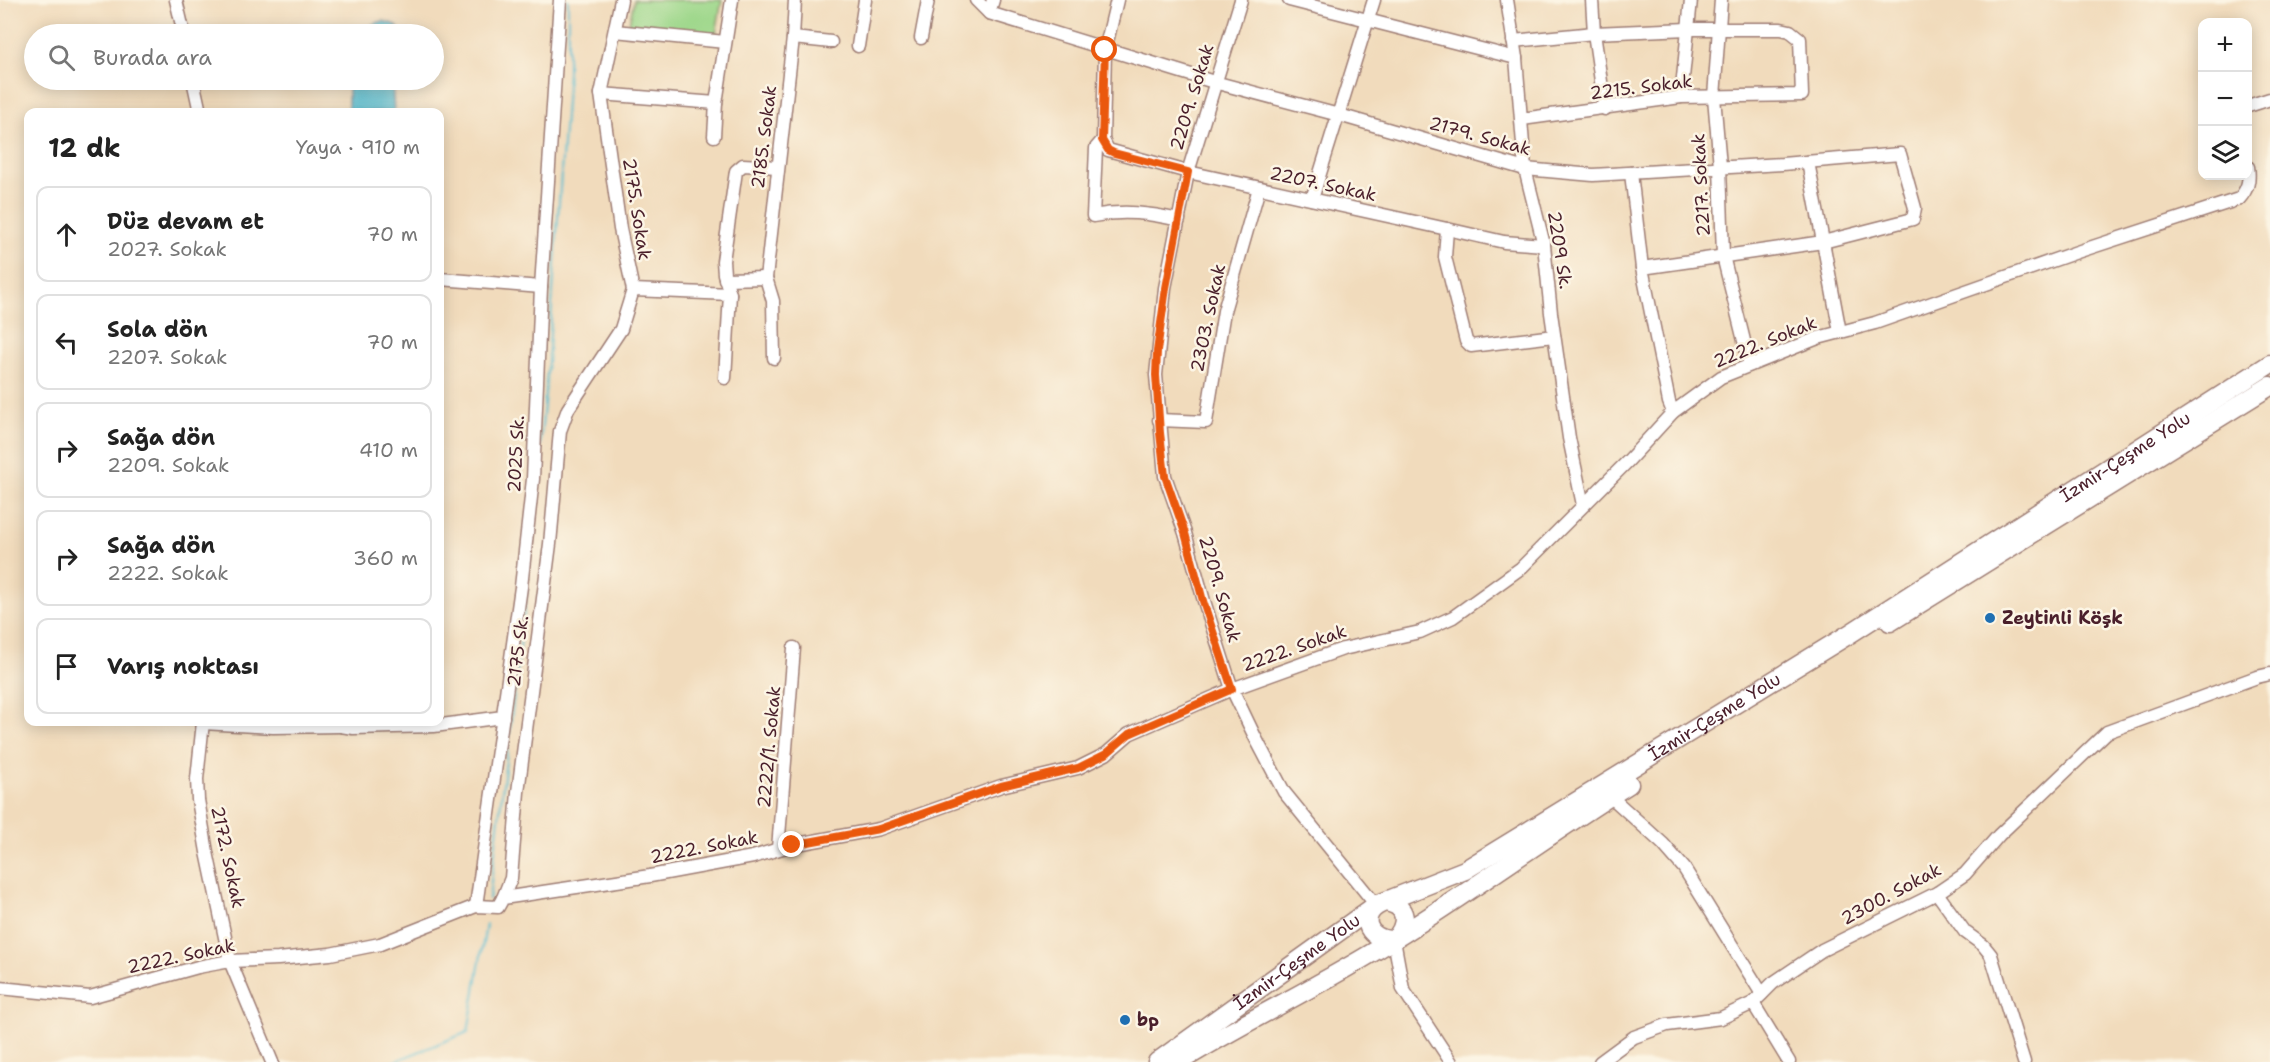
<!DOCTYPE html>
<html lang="tr">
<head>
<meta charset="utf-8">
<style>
	body { margin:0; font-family:"Shantell Sans",sans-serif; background:#f6f6f6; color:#222 }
	.controls { position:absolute; right:18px; top:18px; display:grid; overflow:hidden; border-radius:12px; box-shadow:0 3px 15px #0003 }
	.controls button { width:54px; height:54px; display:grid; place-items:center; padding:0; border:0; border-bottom:2px solid #e0e0e0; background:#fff; color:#222; font:30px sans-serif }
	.stop { position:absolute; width:18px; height:18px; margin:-14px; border:4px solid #ea580c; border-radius:50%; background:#fff }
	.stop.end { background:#ea580c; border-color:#fff; box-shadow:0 2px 6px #0008 }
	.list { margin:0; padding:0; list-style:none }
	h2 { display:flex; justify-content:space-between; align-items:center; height:78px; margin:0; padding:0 24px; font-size:26px }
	h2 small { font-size:20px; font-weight:400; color:#767676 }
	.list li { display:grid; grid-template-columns:39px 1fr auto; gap:18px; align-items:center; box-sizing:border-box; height:96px; margin:0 12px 12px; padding:0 12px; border:2px solid #e0e0e0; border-radius:12px }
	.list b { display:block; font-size:22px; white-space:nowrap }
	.list p { margin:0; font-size:20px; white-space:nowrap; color:#767676 }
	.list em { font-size:20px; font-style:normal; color:#767676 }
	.icon { flex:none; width:33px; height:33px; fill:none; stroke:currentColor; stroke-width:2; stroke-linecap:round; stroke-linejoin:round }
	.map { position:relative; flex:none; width:2270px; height:1062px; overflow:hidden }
	.search { position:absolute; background:#fff; box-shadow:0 3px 15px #0003; left:24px; top:24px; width:420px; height:66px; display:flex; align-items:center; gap:15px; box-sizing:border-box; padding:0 21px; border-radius:33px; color:#767676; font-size:22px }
	.panel { position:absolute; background:#fff; box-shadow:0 3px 15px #0003; left:24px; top:108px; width:420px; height:618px; border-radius:12px }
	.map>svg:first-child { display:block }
	.green { fill:#9dd78a; stroke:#747b5a; stroke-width:1.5 }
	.water { fill:#55bdd2; stroke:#506e7e; stroke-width:1.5 }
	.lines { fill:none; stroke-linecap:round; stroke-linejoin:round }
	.stream { stroke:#55bdd2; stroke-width:2 }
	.minor-casing { stroke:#9e7d74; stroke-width:15 }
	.highway-casing { stroke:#9e7d74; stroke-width:21 }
	.minor { stroke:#fff; stroke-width:12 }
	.highway { stroke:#fff; stroke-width:18 }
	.route { stroke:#ea580c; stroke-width:8 }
	.poi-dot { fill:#1f6fb2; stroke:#fcf5e5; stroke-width:2 }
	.labels { text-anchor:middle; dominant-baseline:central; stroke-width:5; stroke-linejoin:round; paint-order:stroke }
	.street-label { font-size:18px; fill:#4a1f2b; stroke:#fcf5e5 }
	.poi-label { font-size:18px; font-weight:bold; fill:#4a1f2b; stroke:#fcf5e5; text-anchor:start }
</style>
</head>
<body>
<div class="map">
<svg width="2270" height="1062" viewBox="0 0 2270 1062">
	<rect width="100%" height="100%" fill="#fcf5e5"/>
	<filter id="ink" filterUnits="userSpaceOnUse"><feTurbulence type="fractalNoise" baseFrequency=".0167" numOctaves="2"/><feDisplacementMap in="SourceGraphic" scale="12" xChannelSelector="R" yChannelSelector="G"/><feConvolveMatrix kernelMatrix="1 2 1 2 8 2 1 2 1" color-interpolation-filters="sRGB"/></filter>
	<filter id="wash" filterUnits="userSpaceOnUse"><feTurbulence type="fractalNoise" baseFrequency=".008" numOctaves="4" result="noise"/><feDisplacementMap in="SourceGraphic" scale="24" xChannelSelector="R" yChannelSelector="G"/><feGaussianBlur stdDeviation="1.35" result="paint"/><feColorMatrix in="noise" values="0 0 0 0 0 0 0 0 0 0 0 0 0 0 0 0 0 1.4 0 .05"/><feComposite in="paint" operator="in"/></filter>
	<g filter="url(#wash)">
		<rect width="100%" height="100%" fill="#f1dbbc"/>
		<polygon class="green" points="634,0 722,0 715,39 628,28"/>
		<g class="water">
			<polygon points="383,21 396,25 403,34 364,34 373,24"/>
			<polygon points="324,24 334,26 343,34 306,34 314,26"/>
			<polygon points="348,80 392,80 394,112 348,112"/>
		</g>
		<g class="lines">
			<g class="stream">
				<polyline points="540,446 548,363 568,72 568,0"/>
				<polyline points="489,899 527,589"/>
				<polyline points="393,1062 468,1032 486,925"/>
			</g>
		</g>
	</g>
	<g filter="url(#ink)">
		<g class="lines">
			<g class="minor-casing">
				<g id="minor">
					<polyline points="176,0 184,34"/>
					<polyline points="976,0 989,13 1214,82 1339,115 1525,169 1593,175 1782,164 1900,154 1915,208 1913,219 1823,242 1642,268 1669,402 1673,412"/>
					<polyline points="1117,0 1105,50 1103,140 1108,150 1188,172 1447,229 1504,242 1544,245"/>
					<polyline points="1241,0 1188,172 1165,288 1156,375 1165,476 1185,533 1204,601 1232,689 1255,737 1284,792 1376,905"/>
					<polyline points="1289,0 1516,58"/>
					<polyline points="1507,0 1516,58 1525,169 1544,245 1551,313 1569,438 1583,505"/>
					<polyline points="1592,0 1594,33 1605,109"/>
					<polyline points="1721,0 1714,97 1720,166 1723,256 1750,365"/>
					<polyline points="989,13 993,0"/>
					<polyline points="615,31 725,42"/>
					<polyline points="793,38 831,42"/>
					<polyline points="921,38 928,0"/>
					<polyline points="1513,41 1594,33 1688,29 1781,29 1790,31 1800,39 1802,95 1681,97 1522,119"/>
					<polyline points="858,46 865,0"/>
					<polyline points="193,80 200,112"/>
					<polyline points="601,94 716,103"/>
					<polyline points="1681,97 1691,0"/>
					<polyline points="2248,106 2270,99"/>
					<polyline points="714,136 716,103 732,0"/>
					<path d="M1103 140 1096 148 1093 216C1123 210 1149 213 1179 220"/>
					<polyline points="1808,162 1840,332"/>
					<polyline points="1631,173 1642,268"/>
					<polyline points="1312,199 1374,0"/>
					<polyline points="1447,229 1445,257 1466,341 1471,346 1554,336"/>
					<polyline points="440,279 541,287"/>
					<polyline points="725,279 766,278"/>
					<polyline points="633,290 730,294 724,274 723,261 736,171 743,165 778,167"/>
					<polyline points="774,358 773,301 766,278 793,38 795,0"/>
					<polyline points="725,378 730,294"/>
					<polyline points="1159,420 1206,422 1224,311 1259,188"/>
					<polyline points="203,722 197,779 198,800 207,852 230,961 272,1062"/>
					<polyline points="342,722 341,726 353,728 434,726 503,717"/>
					<polyline points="203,723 273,727 341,726"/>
					<polyline points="1610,796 1663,844 1684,868 1762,994"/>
					<polyline points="778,849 794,648"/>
					<polyline points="1937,893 1965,932 1983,945 1991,955 2024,1062"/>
					<polyline points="503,898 511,878 518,792 550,544 560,431 568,409 621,329 633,290 620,229 601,94 621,0"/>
					<polyline points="476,906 521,587 533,479 541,287 560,0"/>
					<polyline points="1394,940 1403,989 1451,1062"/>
					<path d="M0 988 90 997 198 967 230 961 278 959 330 954 380 944 476 906 498 907 503 898 650 876 753 857 792 845 879 829 1001 786 1078 768 1106 754 1129 734 1232 689 1343 649 1420 632 1453 617 1521 568 1628 461 1673 412 1721 377 1818 338 1875 323 2077 252 2239 199C2248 189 2250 180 2248 167"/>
					<polyline points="1753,1003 1789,1062"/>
					<polyline points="1600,1062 1634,1037 1667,1025 1721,1018 1753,1003 1773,983 1822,950 1937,893 1965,874 1999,835 2107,732 2257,677 2270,674"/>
				</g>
			</g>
			<g class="highway-casing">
				<g id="highway">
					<polyline points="1890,622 2270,386"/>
					<path d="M1385 902C1409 905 1408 925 1394 940 1366 941 1356 912 1385 902Z"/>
					<path id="s1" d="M1157 1062 1376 905 1465 870 1851 633 2270 364"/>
					<path d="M1179 1062C1249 1019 1324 984 1393 940 1473 890 1549 834 1629 784"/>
				</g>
			</g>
			<use href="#minor" class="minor"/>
			<use href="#highway" class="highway"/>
		</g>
	</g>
	<g class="lines" filter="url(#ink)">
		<polyline class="route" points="792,845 879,829 1001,786 1078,768 1106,754 1129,734 1232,689 1203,601 1185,533 1165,476 1160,433 1156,375 1157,351 1166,288 1188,172 1114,153 1108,150 1102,140 1105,50"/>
	</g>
	<g class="poi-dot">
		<circle cx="1990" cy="618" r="6"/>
		<circle cx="1125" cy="1020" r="6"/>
	</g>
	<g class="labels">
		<g class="street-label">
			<text transform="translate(1641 87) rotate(-7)">2215. Sokak</text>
			<text transform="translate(1192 97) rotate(-73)">2209. Sokak</text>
			<text transform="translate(1480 136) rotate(15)">2179. Sokak</text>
			<text transform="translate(764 137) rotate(-83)">2185. Sokak</text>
			<text transform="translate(1323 184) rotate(12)">2207. Sokak</text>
			<text transform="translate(1701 185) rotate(-93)">2217. Sokak</text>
			<text transform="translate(637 209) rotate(81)">2175. Sokak</text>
			<text transform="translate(1560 250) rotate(81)">2209 Sk.</text>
			<text transform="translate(1208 318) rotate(-78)">2303. Sokak</text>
			<text transform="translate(1765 342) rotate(-22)">2222. Sokak</text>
			<text transform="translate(516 454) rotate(-87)">2025 Sk.</text>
			<text stroke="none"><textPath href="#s1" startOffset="1144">İzmir-Çeşme Yolu</textPath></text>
			<text transform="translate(1220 589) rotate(74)">2209. Sokak</text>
			<text transform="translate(1294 648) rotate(-19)">2222. Sokak</text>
			<text transform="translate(518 651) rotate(-83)">2175 Sk.</text>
			<text stroke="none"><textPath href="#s1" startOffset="658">İzmir-Çeşme Yolu</textPath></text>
			<text transform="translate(769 747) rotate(-85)">2222/1. Sokak</text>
			<text transform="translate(704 847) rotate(-11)">2222. Sokak</text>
			<text transform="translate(228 857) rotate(78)">2172. Sokak</text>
			<text transform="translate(1891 894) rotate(-28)">2300. Sokak</text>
			<text transform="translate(181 956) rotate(-12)">2222. Sokak</text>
			<text stroke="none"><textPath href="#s1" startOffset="172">İzmir-Çeşme Yolu</textPath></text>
		</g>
		<g class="poi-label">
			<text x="2002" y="618">Zeytinli Köşk</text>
			<text x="1137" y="1020">bp</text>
		</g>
	</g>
</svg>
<div class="controls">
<button>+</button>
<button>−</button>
<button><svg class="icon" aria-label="layers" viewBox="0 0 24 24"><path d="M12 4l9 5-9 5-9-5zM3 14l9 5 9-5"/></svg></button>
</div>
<div class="stop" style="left:1105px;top:50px"></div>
<div class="stop end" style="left:792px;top:845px"></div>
<div class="search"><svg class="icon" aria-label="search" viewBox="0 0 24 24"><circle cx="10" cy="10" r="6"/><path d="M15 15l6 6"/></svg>Burada ara</div>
<section class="panel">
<h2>12 dk<small>Yaya · 910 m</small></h2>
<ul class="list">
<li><svg class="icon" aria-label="ahead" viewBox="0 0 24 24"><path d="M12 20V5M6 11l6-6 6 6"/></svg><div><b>Düz devam et</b><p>2027. Sokak</p></div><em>70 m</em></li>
<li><svg class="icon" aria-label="left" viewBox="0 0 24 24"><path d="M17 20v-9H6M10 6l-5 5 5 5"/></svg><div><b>Sola dön</b><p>2207. Sokak</p></div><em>70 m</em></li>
<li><svg class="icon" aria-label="right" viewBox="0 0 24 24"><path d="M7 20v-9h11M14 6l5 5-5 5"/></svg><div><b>Sağa dön</b><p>2209. Sokak</p></div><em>410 m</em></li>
<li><svg class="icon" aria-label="right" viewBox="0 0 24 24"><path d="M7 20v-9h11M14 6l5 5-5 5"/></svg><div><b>Sağa dön</b><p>2222. Sokak</p></div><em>360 m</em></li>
<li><svg class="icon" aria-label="arrive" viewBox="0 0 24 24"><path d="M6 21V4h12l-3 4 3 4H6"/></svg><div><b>Varış noktası</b></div></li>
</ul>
</section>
</div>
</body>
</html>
